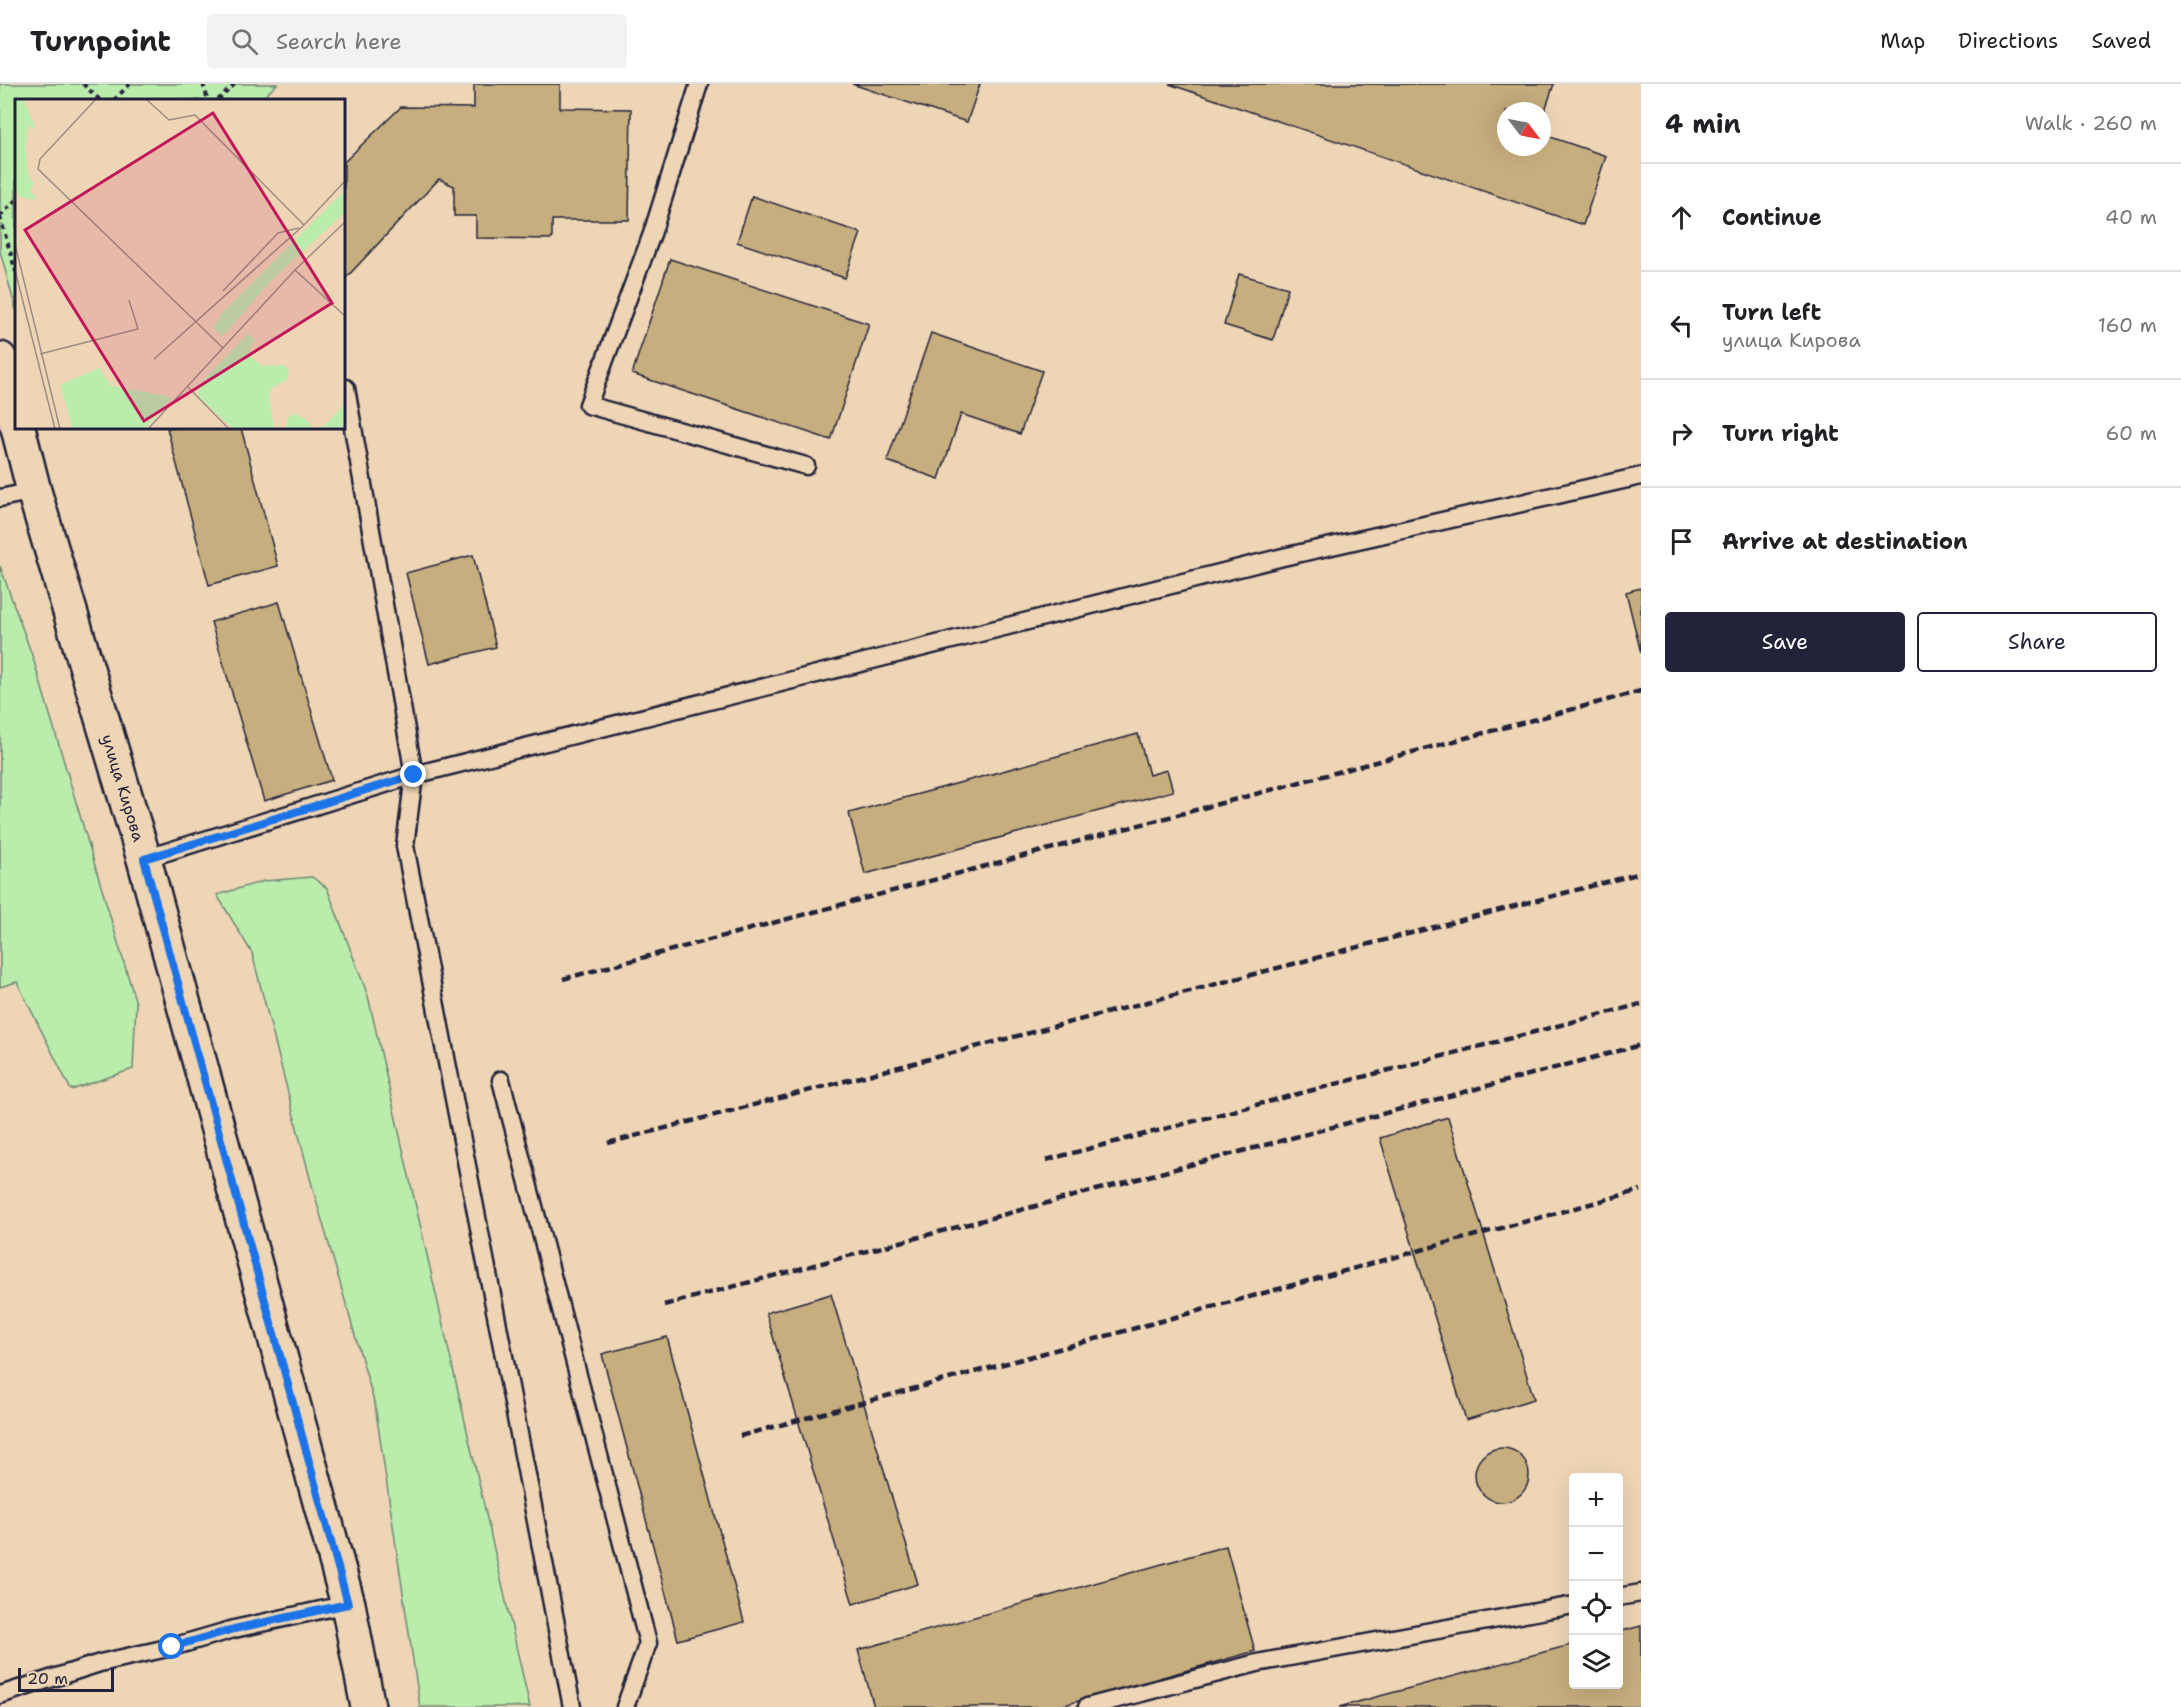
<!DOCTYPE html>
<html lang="en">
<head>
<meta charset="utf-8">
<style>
	body { margin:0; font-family:"Shantell Sans",sans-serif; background:#f2f2f2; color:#202124 }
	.controls { position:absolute; right:18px; bottom:18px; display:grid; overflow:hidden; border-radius:6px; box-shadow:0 6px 24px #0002 }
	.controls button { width:54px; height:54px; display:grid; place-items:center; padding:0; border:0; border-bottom:2px solid #e0e0e0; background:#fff; color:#202124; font:30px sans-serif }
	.compass { position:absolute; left:1497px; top:18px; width:54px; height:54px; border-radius:50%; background:#fff; box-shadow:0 6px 24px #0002; rotate:122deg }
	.scale { position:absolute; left:18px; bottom:15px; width:96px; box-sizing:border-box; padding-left:6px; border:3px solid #22223b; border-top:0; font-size:16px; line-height:21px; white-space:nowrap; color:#22223b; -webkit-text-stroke:4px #edd5b5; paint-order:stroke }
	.stop { position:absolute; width:18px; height:18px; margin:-14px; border:4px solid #1a73e8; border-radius:50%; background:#fff }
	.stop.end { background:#1a73e8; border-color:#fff; box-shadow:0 2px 6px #0008 }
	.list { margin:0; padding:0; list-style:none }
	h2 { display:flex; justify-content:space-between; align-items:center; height:78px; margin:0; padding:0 24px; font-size:26px }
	h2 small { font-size:20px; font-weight:400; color:#757577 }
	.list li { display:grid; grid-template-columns:39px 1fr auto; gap:18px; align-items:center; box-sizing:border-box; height:108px; padding:0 24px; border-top:2px solid #e0e0e0 }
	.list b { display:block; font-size:22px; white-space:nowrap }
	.list p { margin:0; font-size:20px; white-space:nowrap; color:#757577 }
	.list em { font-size:20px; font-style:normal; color:#757577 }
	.actions { display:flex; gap:12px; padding:18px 24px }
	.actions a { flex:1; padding:14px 0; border:2px solid #22223b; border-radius:6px; text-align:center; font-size:21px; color:#22223b }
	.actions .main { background:#22223b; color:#fff }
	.icon { flex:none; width:33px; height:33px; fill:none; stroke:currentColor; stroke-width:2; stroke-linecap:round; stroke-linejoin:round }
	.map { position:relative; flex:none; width:1641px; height:1623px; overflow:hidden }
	header { display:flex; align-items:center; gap:36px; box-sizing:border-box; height:84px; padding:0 30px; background:#fff; border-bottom:2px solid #e0e0e0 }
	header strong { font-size:28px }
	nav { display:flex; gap:33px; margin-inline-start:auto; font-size:21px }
	.search { width:420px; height:54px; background:#f2f2f2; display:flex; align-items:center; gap:15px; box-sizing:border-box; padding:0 21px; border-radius:6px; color:#757577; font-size:22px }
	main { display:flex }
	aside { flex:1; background:#fff }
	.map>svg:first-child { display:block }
	.green { fill:#baecac; stroke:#6e8774; stroke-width:1.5 }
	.building { fill:#c7ae7e; stroke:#22223b; stroke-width:1.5 }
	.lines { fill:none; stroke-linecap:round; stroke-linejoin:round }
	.service-casing { stroke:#22223b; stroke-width:21 }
	.secondary-casing { stroke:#22223b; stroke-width:38 }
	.path { stroke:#22223b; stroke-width:4; stroke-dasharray:4.5 4.5; stroke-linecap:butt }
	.service { stroke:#edd5b5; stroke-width:16 }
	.secondary { stroke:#edd5b5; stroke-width:33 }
	.rail { stroke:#22223b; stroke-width:4.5; stroke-dasharray:9 4.5; stroke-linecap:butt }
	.route { stroke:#1a73e8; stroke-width:8 }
	.labels { text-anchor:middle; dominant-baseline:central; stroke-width:6; stroke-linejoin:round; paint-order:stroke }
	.street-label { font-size:16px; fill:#22223b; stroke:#edd5b5 }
	.inset-road { fill:none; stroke:#9c8d84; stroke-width:1.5 }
	.view { fill:#c2185b; fill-opacity:0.15; stroke:#c2185b; stroke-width:3 }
	.inset-edge { fill:none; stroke:#22223b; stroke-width:3 }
</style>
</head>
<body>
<header>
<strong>Turnpoint</strong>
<div class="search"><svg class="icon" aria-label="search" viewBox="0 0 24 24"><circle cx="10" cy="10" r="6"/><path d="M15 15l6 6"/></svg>Search here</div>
<nav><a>Map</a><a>Directions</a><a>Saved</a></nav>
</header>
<main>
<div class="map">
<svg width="1641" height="1623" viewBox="0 0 1641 1623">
	<rect width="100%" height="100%" fill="#edd5b5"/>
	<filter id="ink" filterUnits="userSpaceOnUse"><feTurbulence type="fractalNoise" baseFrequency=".0167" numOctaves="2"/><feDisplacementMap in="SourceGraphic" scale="12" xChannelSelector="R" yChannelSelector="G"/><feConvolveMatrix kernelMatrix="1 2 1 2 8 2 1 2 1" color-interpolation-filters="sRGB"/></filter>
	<g filter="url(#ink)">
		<g class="green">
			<polygon points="0,0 277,0 261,16 16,16 16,226 0,167"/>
			<polygon points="0,482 33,574 136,919 133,985 71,1006 17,898 0,903"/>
			<polygon points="312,793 327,804 368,912 530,1623 420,1623 375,1321 311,1098 252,869 217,811 264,797"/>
		</g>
		<g class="building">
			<polygon points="474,0 560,0 560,24 631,25 629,136 552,136 552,155 476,154 476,132 454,132 454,102 439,95 344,196 344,78 401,23 474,24"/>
			<polygon points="852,0 980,0 967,38"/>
			<polygon points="1169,0 1554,0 1542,35 1542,27 1506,27 1506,63 1542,63 1542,50 1606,72 1583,141"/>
			<polygon points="752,112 861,149 845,194 737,158"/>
			<polygon points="670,175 869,240 831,356 632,290"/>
			<polygon points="1239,190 1288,204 1273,256 1224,241"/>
			<polygon points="931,249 1042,287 1020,350 961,330 939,395 887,377"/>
			<polygon points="167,344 241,344 278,482 209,501"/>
			<polygon points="473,471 496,563 429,580 406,489"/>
			<polygon points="1641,504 1641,569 1626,508"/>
			<polygon points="279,518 332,696 264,717 211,538"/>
			<polygon points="1138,650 1149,691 1167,686 1173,707 865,790 849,729"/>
			<polygon points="1448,1033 1534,1315 1466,1336 1380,1054"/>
			<polygon points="831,1210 918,1500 853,1520 766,1229"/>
			<polygon points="667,1253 744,1538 678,1556 602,1270"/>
			<circle cx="1502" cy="1391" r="27"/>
			<polygon points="1226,1462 1255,1567 1057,1623 874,1623 858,1566"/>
			<polygon points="1641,1542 1641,1623 1339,1623 1574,1560 1574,1600 1618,1600 1618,1548"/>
		</g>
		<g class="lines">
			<g class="service-casing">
				<g id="service">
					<polyline points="699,0 652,150 588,321 806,382"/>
					<polyline points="346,304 414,691 405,762 572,1623"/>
					<polyline points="0,414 34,407"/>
					<polyline points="144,775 414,691 1283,473 1641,392"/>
					<polyline points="501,996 648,1559 625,1623"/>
					<polyline points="1618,1513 1641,1509"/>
					<polyline points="0,1611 100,1579 172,1563 234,1545 348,1520"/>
					<polyline points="1087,1623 1257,1579 1574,1521"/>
				</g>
			</g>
			<g class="secondary-casing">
				<g id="secondary">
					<polyline points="0,275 16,339"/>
					<polyline points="18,344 34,407 144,775 348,1520 368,1623"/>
				</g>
			</g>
			<g class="path">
				<polyline points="83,0 100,16"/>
				<polyline points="203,0 208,16"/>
				<polyline points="114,16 130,0"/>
				<polyline points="218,16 235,0"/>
				<polyline points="0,132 16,116"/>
				<polyline points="0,133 16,188"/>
			</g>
			<use href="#service" class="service"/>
			<use href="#secondary" class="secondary"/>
			<g class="rail">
				<polyline points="563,895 1641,607"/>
				<polyline points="608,1059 1641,789"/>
				<polyline points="1046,1076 1641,920"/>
				<polyline points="664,1221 1641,961"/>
				<polyline points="740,1352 1641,1106"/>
			</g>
		</g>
	</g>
	<g class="lines" filter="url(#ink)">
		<polyline class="route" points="172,1563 234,1545 348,1520 144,775 414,691"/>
	</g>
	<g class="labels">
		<g class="street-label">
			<text transform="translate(123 704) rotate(73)">улица Кирова</text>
		</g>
	</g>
	<g transform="translate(15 15)">
		<rect width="330" height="330" fill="#edd5b5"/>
		<path d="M0 0H8L21 30 13 26 10 48 13 76 19 85 15 93 21 96 18 101 3 97 0 88ZM330 91V113L255 183 207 238 198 228 208 213ZM233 235 240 241 232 255 247 267 269 266 274 271 273 280 257 289 254 297 259 330H218L184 298 183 289 193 276ZM84 269 96 287 157 298 130 330H58L45 286ZM330 305V330H304L314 322ZM279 315 289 319 300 330H271L272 319Z" fill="#baecac"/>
		<path class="inset-road" d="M81 0 25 60 23 70 208 249M131 0 154 21 180 16 289 126M0 145 45 330M0 171 40 330M280 171 330 217M208 192 263 134 284 129M25 255 123 230 114 201M139 260 289 126 330 82M173 288 214 330M133 330 280 171 330 123"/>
		<path class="view" d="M198 14 317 204 129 322 10 131Z"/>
		<rect width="330" height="330" class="inset-edge"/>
	</g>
</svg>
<div class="controls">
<button>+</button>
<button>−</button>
<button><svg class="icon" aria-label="locate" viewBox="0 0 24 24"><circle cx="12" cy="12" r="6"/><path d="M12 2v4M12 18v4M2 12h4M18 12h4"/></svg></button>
<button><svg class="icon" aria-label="layers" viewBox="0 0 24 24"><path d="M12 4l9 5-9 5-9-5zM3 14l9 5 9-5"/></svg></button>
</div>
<svg class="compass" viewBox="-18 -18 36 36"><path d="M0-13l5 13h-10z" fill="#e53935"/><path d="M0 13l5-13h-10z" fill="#757577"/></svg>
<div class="scale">20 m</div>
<div class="stop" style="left:172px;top:1563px"></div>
<div class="stop end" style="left:414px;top:691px"></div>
</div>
<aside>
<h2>4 min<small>Walk · 260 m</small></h2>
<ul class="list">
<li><svg class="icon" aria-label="ahead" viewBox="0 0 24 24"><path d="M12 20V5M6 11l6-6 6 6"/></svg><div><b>Continue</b></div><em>40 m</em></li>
<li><svg class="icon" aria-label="left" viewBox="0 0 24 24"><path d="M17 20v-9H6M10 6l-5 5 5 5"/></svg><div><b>Turn left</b><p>улица Кирова</p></div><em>160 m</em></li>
<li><svg class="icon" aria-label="right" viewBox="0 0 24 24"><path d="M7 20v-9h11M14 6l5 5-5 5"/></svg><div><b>Turn right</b></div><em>60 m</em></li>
<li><svg class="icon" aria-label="arrive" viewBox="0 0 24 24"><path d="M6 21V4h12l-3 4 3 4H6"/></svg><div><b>Arrive at destination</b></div></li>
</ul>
<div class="actions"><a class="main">Save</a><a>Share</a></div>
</aside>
</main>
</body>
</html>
